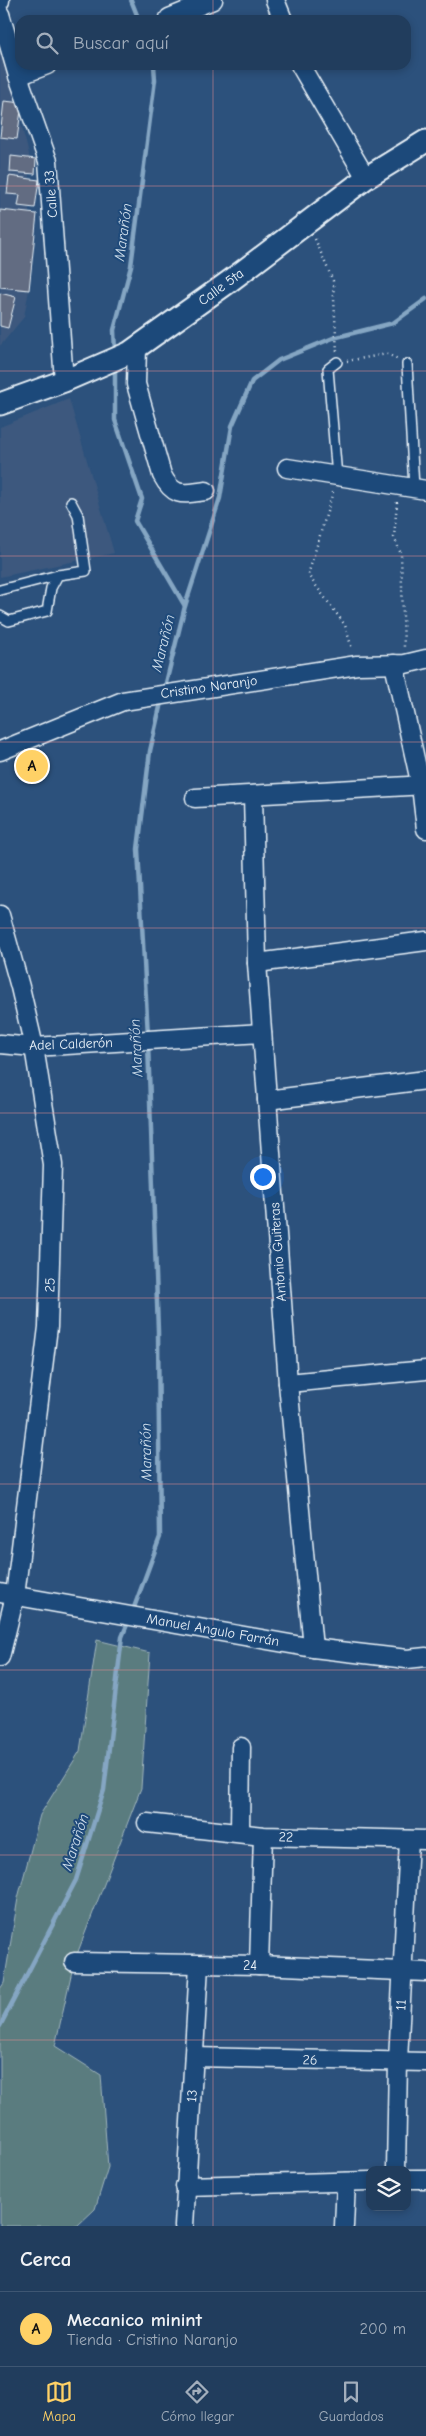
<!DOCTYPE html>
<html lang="es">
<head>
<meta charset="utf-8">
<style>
	body { margin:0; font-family:"Comic Neue",sans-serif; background:#2d4866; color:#f1f3f6 }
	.controls { position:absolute; right:15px; bottom:15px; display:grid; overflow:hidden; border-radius:10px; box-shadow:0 2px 8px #0003 }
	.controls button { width:45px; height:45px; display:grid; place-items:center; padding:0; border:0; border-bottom:1px solid #3e5672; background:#213d5d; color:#f1f3f6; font:25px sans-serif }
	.you { position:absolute; left:262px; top:1176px; width:18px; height:18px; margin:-12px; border:4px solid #fff; border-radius:50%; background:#1a73e8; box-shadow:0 0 0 8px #1a73e833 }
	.badge { display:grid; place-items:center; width:32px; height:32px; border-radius:50%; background:#ffd166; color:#111; font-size:16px; font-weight:700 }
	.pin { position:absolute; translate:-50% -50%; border:2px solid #fff; box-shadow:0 1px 5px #0006 }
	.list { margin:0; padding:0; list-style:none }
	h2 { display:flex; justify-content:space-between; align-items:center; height:65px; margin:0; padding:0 20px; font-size:21px }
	h2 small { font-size:16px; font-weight:400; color:#a2aebc }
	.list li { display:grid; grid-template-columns:32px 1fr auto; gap:15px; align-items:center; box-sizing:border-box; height:75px; padding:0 20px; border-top:1px solid #3e5672 }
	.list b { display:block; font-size:19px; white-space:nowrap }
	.list p { margin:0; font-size:16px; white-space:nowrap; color:#a2aebc }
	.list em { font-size:16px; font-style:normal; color:#a2aebc }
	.icon { flex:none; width:28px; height:28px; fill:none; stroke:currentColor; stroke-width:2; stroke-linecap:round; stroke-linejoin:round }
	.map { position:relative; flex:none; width:426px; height:2226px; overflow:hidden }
	.search { position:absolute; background:#213d5d; box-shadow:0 2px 8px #0003; left:15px; right:15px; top:15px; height:55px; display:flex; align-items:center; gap:12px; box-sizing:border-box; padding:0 18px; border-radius:15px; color:#a2aebc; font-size:19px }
	.sheet { height:140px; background:#213d5d }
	nav { display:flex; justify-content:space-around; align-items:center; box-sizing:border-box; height:70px; border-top:1px solid #3e5672; background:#213d5d; font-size:14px; color:#a2aebc }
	nav a { display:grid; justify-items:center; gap:2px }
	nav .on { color:#ffd166 }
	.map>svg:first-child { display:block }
	.built { fill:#3c597e }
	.green { fill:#5a7b7f; stroke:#a1b6bc }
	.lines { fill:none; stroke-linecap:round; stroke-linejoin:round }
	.stream { stroke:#85a6c3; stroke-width:4.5 }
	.building { fill:#626c82; stroke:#e8f1f8 }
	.service-casing { stroke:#e8f1f8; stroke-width:12 }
	.minor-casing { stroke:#e8f1f8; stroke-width:21 }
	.tertiary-casing { stroke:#e8f1f8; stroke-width:25 }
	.path { stroke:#e8f1f8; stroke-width:2.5; stroke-dasharray:1 4; stroke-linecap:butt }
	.service { stroke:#1f4a7a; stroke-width:9 }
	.minor { stroke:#1f4a7a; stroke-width:18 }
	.tertiary { stroke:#1f4a7a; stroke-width:21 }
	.grid { fill:none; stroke:#df8c90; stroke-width:1; stroke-opacity:0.55 }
	.labels { text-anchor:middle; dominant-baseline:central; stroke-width:4; stroke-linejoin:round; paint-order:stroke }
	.street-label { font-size:14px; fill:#e8f1f8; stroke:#1f4a7a }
	.water-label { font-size:15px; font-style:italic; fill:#cfdeeb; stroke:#1f4a7a }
</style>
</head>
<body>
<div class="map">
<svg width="426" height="2226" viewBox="0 0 426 2226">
	<rect width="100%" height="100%" fill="#2c517c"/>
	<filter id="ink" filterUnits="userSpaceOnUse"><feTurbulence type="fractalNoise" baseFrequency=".02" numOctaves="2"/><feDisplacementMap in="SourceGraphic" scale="10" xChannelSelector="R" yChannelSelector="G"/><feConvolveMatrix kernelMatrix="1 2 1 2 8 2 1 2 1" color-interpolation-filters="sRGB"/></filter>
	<g filter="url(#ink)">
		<g class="built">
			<polygon points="0,45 29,154 29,290 24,317 0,346"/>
			<polygon points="69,399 114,553 0,577 0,427"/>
		</g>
		<polygon class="green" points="97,1640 150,1653 141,1788 74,1962 55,2046 101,2075 108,2167 95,2209 77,2226 0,2226 0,1989 4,1983 18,1898 40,1815 80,1751"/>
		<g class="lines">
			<g class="stream">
				<polyline points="131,0 139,20"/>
				<polyline points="115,352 114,330 131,266 155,80 154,65"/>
				<polyline points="115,365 115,420 142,499 135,521 185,606 164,691"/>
				<polyline points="185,606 220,498 232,426 252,381 279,360 333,338 393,323 426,299"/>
				<polyline points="148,1036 138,849 150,751 162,698"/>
				<polyline points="132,1613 160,1537 158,1331 148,1043"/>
				<polyline points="0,2026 76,1880 104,1790 122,1637 129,1620"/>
			</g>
		</g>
		<g class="building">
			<polygon points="4,101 22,103 17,139 0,137"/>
			<polygon points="11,156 36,159 35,174 10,172"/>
			<polygon points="9,176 39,180 35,208 18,206 20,195 7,194"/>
			<polygon points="0,210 37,214 29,290 0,287"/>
			<polygon points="0,293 16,297 8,328 0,326"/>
		</g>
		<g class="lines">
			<g class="service-casing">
				<g id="service">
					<polyline points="407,364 414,488"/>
					<polyline points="337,477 328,369 337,362"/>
					<polyline points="0,590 58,575"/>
					<polyline points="0,616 9,621 47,611 51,588 58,575 86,571 78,515 71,502"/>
				</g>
			</g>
			<g class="minor-casing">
				<g id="minor">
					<polyline points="275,0 283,20"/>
					<polyline points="0,1 0,0"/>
					<polyline points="0,14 18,76 48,161 64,381"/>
					<polyline points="169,18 213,0"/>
					<polyline points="300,65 366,178"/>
					<polyline points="18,76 47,65"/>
					<path d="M137 347 136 384 162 475C174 498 183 494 206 491"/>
					<polyline points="287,468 426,490"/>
					<polyline points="394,664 421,786 426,829"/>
					<polyline points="0,751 123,701 357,665 405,664 426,659"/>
					<polyline points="253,795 257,963 288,1383 313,1648"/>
					<polyline points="195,798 426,785"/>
					<polyline points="0,915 20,987 34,1047 53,1165 48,1327 15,1596 0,1657"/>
					<polyline points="257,963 426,941"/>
					<polyline points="0,1044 34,1047 262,1033"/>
					<polyline points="267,1100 426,1080"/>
					<polyline points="288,1383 426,1370"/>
					<polyline points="0,1593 313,1648 407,1659 426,1657"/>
					<polyline points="147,1823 263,1836 426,1840"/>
					<polyline points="240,1833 241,1747"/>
					<polyline points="74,1962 259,1965 426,1972"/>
					<polyline points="259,1965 263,1836"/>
					<polyline points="194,2057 426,2062"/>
					<polyline points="396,2170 398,2061 409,1840"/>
					<polyline points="407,2179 426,2179"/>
					<polyline points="185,2186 370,2181"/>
					<polyline points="184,2226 199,1965"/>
					<polyline points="344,2226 346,2182"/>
				</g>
			</g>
			<g class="tertiary-casing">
				<polyline id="tertiary" points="0,404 64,381 129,353 230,281 366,178 426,141"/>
			</g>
			<g class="path">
				<polyline points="315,239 333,281 337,352"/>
				<polyline points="347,361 387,354 398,359"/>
				<polyline points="333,492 308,575 345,625 352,649"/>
				<polyline points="397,502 394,537 401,554 404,648"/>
			</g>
			<use href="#service" class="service"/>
			<use href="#minor" class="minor"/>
			<use href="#tertiary" class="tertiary"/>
		</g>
	</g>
	<path class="grid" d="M213 0V20M213 65V2226M0 186H426M0 371H426M0 556H426M0 742H426M0 928H426M0 1113H426M0 1298H426M0 1484H426M0 1670H426M0 1855H426M0 2040H426"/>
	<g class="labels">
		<g class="street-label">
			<text transform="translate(51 194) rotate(-94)">Calle 33</text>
			<text transform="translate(221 287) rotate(-36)">Calle 5ta</text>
			<text transform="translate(209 687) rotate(-8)">Cristino Naranjo</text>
			<text transform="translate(71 1044) rotate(-2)">Adel Calderón</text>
			<text transform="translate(278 1252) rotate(-94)">Antonio Guiteras</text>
			<text transform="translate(50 1285) rotate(-88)">25</text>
			<text transform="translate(213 1630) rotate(10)">Manuel Angulo Farrán</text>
			<text transform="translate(286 1837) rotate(2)">22</text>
			<text x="250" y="1965">24</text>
			<text transform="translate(401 2005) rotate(-87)">11</text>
			<text transform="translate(310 2060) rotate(1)">26</text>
			<text transform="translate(192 2096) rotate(-86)">13</text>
		</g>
		<g class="water-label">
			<text transform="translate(123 232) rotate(-82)">Marañón</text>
			<text transform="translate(163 643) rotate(-76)">Marañón</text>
			<text transform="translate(136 1048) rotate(-93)">Marañón</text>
			<text transform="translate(146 1452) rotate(-91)">Marañón</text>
			<text transform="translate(75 1842) rotate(-72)">Marañón</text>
		</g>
	</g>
</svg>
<div class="controls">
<button><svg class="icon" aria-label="layers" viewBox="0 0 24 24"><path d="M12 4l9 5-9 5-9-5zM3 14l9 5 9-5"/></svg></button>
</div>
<div class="you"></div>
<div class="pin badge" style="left:32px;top:766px">A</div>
<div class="search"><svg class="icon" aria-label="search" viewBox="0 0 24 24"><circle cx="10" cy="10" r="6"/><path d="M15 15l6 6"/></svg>Buscar aquí</div>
</div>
<section class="sheet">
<h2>Cerca<small></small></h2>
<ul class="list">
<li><span class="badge">A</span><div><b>Mecanico minint</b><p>Tienda · Cristino Naranjo</p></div><em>200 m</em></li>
</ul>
</section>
<nav>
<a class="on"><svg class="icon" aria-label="map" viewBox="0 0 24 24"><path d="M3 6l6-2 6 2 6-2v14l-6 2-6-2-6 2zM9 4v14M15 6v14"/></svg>Mapa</a>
<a><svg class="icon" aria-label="directions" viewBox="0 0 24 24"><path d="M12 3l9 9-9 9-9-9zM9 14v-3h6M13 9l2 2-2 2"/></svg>Cómo llegar</a>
<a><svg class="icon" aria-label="saved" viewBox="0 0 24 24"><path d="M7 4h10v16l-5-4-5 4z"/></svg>Guardados</a>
</nav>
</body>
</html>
